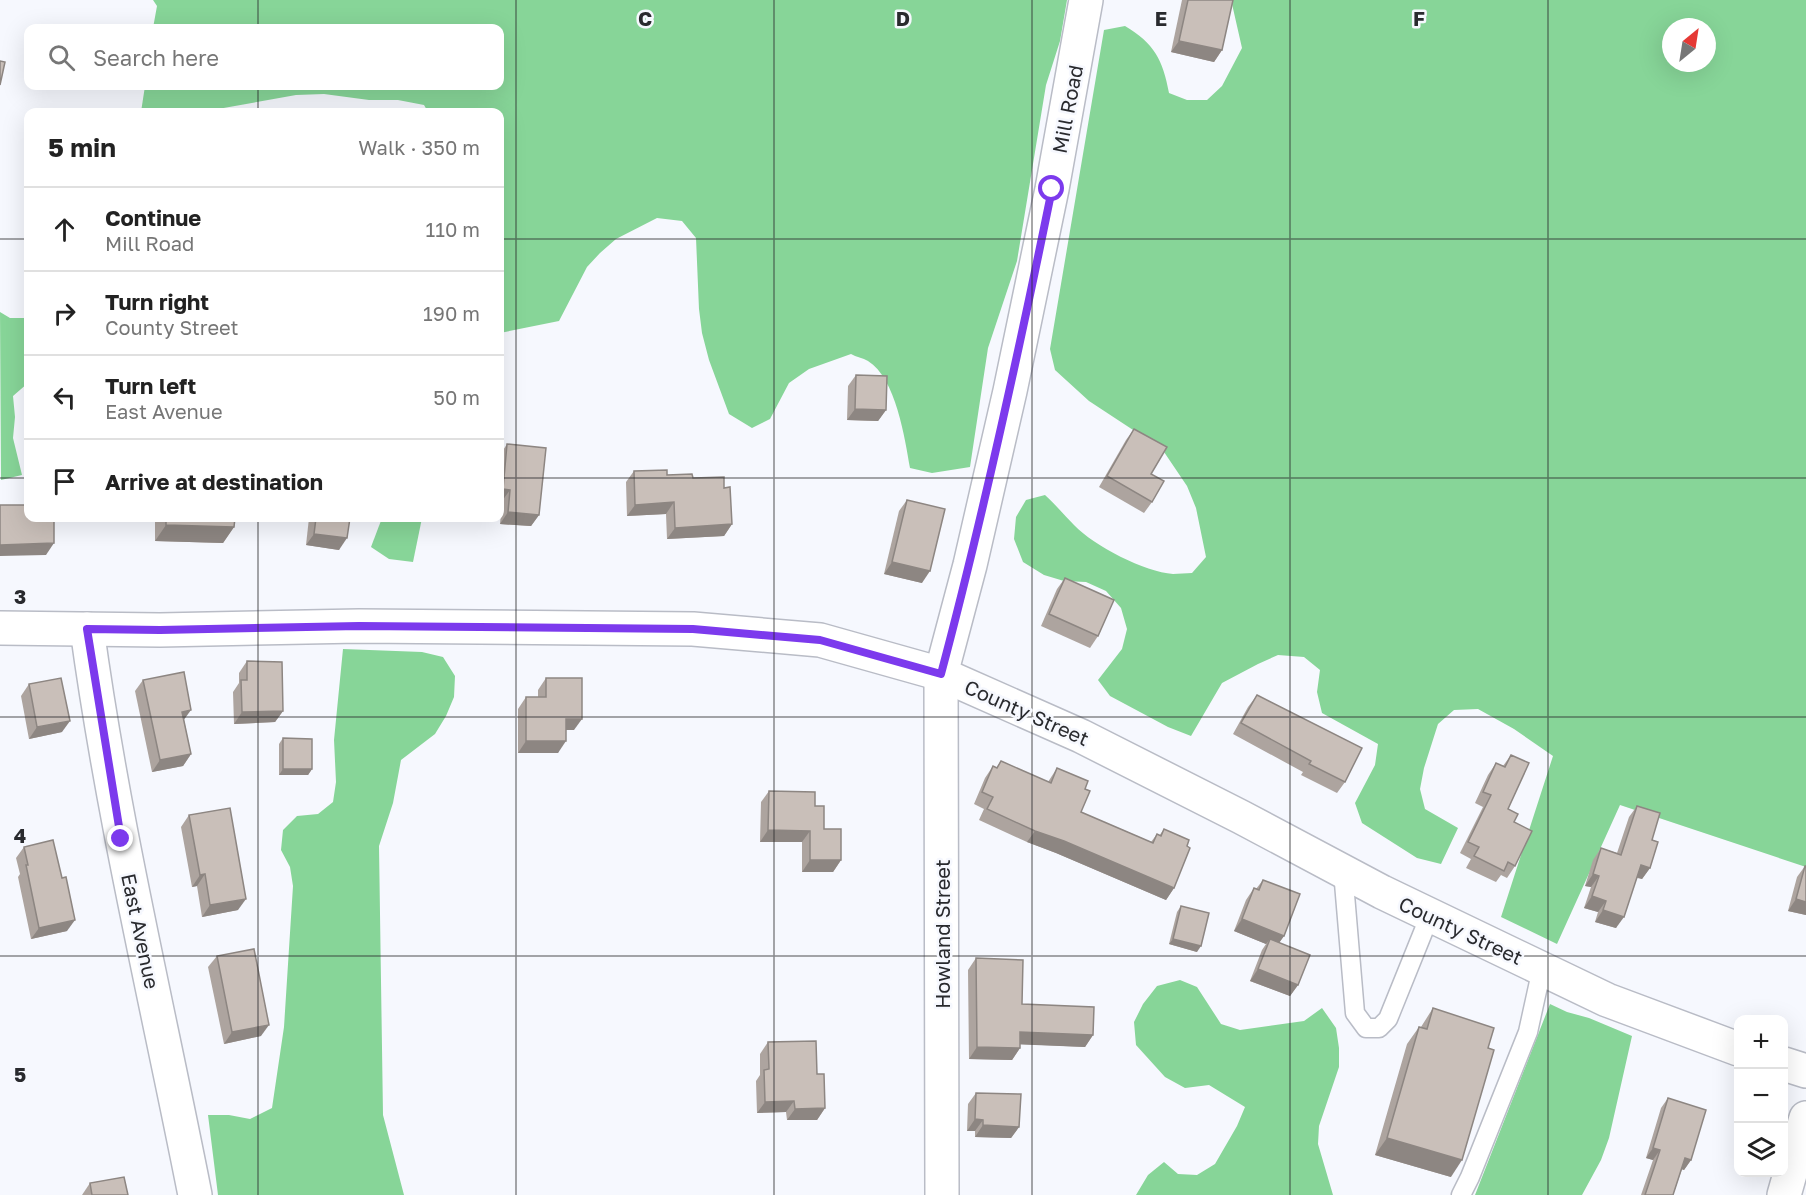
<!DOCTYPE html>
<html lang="en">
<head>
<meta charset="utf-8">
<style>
	body { margin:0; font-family:"Golos Text",sans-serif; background:#f6f6f6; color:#222 }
	.controls { position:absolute; right:18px; bottom:18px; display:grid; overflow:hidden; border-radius:12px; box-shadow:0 6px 24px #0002 }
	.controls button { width:54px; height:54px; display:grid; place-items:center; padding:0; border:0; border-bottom:2px solid #e0e0e0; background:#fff; color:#222; font:30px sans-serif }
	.compass { position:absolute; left:1662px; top:18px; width:54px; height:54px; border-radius:50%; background:#fff; box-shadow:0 6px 24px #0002; rotate:30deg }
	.stop { position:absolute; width:18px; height:18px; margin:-14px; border:4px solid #7c3aed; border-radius:50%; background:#fff }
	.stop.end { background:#7c3aed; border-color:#fff; box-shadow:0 2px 6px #0008 }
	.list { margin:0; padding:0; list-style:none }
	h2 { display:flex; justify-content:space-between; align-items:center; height:78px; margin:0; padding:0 24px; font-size:26px }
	h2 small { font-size:20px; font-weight:400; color:#767676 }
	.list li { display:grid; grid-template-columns:39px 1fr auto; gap:18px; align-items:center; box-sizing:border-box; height:84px; padding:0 24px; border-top:2px solid #e0e0e0 }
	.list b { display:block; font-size:22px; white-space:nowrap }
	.list p { margin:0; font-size:20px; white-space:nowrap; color:#767676 }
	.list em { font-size:20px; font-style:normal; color:#767676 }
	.icon { flex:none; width:33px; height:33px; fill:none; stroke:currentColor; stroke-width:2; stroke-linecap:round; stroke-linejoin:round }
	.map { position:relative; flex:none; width:1806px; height:1195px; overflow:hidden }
	.search { position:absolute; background:#fff; box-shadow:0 6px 24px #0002; left:24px; top:24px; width:480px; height:66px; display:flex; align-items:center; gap:15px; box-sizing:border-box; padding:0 21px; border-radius:12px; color:#767676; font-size:22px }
	.panel { position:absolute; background:#fff; box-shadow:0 6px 24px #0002; left:24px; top:108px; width:480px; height:414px; border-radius:12px }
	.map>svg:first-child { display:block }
	.forest { fill:#87d598; fill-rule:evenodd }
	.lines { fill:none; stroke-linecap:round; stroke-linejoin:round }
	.lane-casing { stroke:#b9bcc6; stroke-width:21 }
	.street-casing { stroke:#b9bcc6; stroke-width:36 }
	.secondary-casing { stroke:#b9bcc6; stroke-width:36 }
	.lane { stroke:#fff; stroke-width:18 }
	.street { stroke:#fff; stroke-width:33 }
	.secondary { stroke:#fff; stroke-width:33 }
	.wall { fill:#ada49f }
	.shaded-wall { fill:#8d8682 }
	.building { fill:#c9bfb9; stroke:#8d8682; stroke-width:1.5 }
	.route { stroke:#7c3aed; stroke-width:8 }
	.grid { fill:none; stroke:#292a2e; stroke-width:1.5; stroke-opacity:0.55 }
	.labels { text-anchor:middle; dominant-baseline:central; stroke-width:5; stroke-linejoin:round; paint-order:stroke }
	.street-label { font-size:20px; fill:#292a2e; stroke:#f6f8fe }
	.grid-label { font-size:20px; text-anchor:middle; font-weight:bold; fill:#292a2e; stroke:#f6f8fe; stroke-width:5; stroke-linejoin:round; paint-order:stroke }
</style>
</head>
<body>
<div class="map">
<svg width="1806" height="1195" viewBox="0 0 1806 1195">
	<rect width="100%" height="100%" fill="#f6f8fe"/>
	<g class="forest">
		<path d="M153 0H1067L1060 41 1046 85 1017 261 988 348 970 467 932 473 910 468C905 439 896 378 868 361 863 358 856 357 851 354L809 369 789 383 770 419 752 428 729 414 709 360 702 333 699 309 696 238 682 221 657 218 616 239 600 253 587 267 559 321 500 333V112H428L424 105 398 100H369L324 94 296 95 218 109 217 112H141L145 86H500V28H153L157 6Z"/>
		<path d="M1228 0H1806V867L1620 805 1557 944 1501 917 1553 756 1514 729 1478 709 1454 710 1438 724 1424 768 1420 789 1425 809 1458 828 1441 864 1417 858 1362 823 1355 803 1375 765 1378 744 1322 713 1317 692 1320 670 1304 657 1278 655 1258 664 1222 683 1191 736 1168 727 1110 696 1098 680 1122 649 1127 629 1121 608 1106 591 1086 582 1064 581 1044 575 1023 562 1014 539 1016 517 1026 500 1045 495C1056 505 1064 515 1074 525 1094 546 1145 572 1173 574 1179 574 1186 573 1192 573L1206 557 1196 508 1187 486 1162 449 1089 401 1055 370 1050 349 1104 30 1125 26C1154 43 1163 60 1169 93L1187 100H1207L1222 86 1242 48 1232 4ZM1671 27H1707V63H1671Z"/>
		<polygon points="0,312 10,318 28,318 28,383 13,396 15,417 13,438 22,475 1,480"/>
		<polygon points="382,518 422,518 413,562 389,559 371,547"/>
		<polygon points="343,649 422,652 443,657 455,676 454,697 446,716 435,734 401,760 393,803 379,846 383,1115 404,1195 218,1195 208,1115 229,1115 250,1119 272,1108 284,1027 293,886 290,867 281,850 283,830 297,816 318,814 333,802 336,782 334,740"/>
		<polygon points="1180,980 1197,987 1221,1024 1240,1030 1304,1021 1322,1008 1336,1028 1339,1048 1339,1067 1319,1126 1318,1144 1333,1195 1136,1195 1148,1175 1164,1162 1178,1174 1197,1175 1215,1164 1237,1126 1245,1107 1209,1085 1185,1088 1165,1077 1136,1045 1134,1022 1143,1004 1157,986"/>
		<polygon points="1550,1004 1567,1012 1589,1018 1632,1036 1609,1138 1601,1160 1582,1195 1475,1195"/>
	</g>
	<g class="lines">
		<g class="lane-casing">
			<g id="lane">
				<polyline points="1343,871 1355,1013 1366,1028 1379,1028 1388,1019 1430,915"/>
				<polyline points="1461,1195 1470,1177 1528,1032 1542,968"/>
			</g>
		</g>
		<g class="street-casing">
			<g id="street">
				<path d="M87 629C113 820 158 1007 195 1195"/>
				<polyline points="942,1195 941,674 970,565 1010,391 1052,189 1086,0"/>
				<polyline points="1784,1195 1806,1118"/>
			</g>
		</g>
		<g class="secondary-casing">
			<g id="secondary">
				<polyline points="0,628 160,630 359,626 693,629 820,640 941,674 1081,736 1241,817 1382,892 1607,1000 1738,1049"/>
				<polyline points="1784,1064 1806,1071"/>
			</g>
		</g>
		<use href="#lane" class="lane"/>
		<use href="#street" class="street"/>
		<use href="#secondary" class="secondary"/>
	</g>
	<g class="wall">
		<polygon points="1182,0 1233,0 1222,50 1214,62 1171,52"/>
		<polygon points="856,375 886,410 878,421 847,420 848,386"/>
		<polygon points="1134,429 1152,502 1144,513 1099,487 1126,440"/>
		<polygon points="507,444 539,515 531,526 500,524 502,501 500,501 500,455"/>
		<polygon points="634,471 667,475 724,488 732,524 724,536 667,539 666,514 627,516 626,482"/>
		<polygon points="907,500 922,583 884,574 899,511"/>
		<polygon points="104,518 235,518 234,527 223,543 155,541 155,521"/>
		<polygon points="309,518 350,518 339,550 306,545"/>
		<polygon points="1065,578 1098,636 1090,648 1041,626 1057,589"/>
		<polygon points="247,661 283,711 275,722 234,724 233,692 239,683 239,673"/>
		<polygon points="546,678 574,730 566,730 558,753 518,753 518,709 526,697 538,697 538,690"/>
		<polygon points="143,680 184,720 191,754 183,766 152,772 135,691"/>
		<polygon points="29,684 62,732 29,739 21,696"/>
		<polygon points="1257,695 1345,782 1337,793 1301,775 1303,772 1233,734 1248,707"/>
		<polygon points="283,738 312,769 308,775 279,775 279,744"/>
		<polygon points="1511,755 1508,809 1514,822 1515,866 1507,878 1501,875 1496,882 1466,868 1471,859 1460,853 1483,807 1475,803 1488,775 1496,763 1503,766"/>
		<polygon points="1001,761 1048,782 1057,768 1085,789 1081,812 1151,842 1157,834 1159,836 1164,829 1174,888 1166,900 1056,853 1027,842 979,820 984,809 974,804 985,778 993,766 996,768"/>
		<polygon points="769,791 815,806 824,829 841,860 833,872 802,872 802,842 760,842 761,802"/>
		<polygon points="1637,806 1652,840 1650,868 1642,879 1637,878 1616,928 1595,922 1598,912 1584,908 1591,887 1585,886 1593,860 1601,848 1617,853 1629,817"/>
		<polygon points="189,815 238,910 202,917 197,886 192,887 181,827"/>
		<polygon points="24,847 62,878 67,931 31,939 18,877 20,874 16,858"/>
		<polygon points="1805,866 1806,915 1788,911 1797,877"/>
		<polygon points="1263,880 1284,936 1279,943 1298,985 1290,996 1250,981 1262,950 1266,944 1234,931 1246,900 1254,888 1256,889"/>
		<polygon points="1181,906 1197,952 1169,944 1177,912"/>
		<polygon points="217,956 261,1036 224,1044 208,967"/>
		<polygon points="976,958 1022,1004 1093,1035 1085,1047 1020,1044 1020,1048 1012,1060 969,1059 968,970"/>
		<polygon points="1433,1008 1451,1177 1375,1155 1407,1044 1419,1027 1421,1027"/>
		<polygon points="768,1042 817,1074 825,1108 817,1120 787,1120 786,1112 757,1113 756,1081 760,1075 760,1054"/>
		<polygon points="976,1093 1019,1127 1011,1138 975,1137 975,1131 967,1131 968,1104"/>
		<polygon points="1668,1098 1691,1160 1684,1170 1682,1169 1673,1195 1641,1195 1653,1160 1646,1158 1661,1108"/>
		<polygon points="90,1183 128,1195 82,1195"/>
	</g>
	<g class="shaded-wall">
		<polygon points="1179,41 1222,50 1214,62 1171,52"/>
		<polygon points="855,409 886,410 878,421 847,420"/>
		<polygon points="503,489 510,490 502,501 500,501 500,494"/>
		<polygon points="674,502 666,514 627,516 635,505"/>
		<polygon points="508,512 539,515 531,526 500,524"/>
		<polygon points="104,518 158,518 155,521"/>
		<polygon points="732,524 724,536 667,539 675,528"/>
		<polygon points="166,525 234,527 223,543 155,541"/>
		<polygon points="314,534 347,538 339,550 306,545"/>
		<polygon points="54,543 46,555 0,556 0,545"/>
		<polygon points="892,562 930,571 922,583 884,574"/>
		<polygon points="191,710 183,721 182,712"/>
		<polygon points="283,711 275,722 234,724 242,712"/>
		<polygon points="566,719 582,719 574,730 558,730"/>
		<polygon points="70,721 62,732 29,739 37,727"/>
		<polygon points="526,741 566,741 558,753 518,753"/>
		<polygon points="191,754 183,766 152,772 160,760"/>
		<polygon points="283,769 312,769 308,775 279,775"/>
		<polygon points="768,830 810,831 802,842 760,842"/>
		<polygon points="1035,831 1064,841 1174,888 1166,900 1056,853 1027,842"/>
		<polygon points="810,860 841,860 833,872 802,872"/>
		<polygon points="1641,865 1650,868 1642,879 1633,876"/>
		<polygon points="205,874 197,886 192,887 200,875"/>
		<polygon points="1593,874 1599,876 1591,887 1585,886"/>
		<polygon points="1592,896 1606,901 1598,912 1584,908"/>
		<polygon points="246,899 238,910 202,917 210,905"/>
		<polygon points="1796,899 1806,902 1806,915 1788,911"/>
		<polygon points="1603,910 1624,917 1616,928 1595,922"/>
		<polygon points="1242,919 1284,936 1276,947 1270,939 1266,944 1234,931"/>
		<polygon points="75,920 67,931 31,939 39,928"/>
		<polygon points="1173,939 1201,946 1197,952 1169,944"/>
		<polygon points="1258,969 1298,985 1290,996 1250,981"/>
		<polygon points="269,1025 261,1036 224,1044 232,1032"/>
		<polygon points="1020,1032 1093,1035 1085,1047 1012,1044"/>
		<polygon points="977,1047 1020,1048 1012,1060 969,1059"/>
		<polygon points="794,1101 786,1112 757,1113 765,1102"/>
		<polygon points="825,1108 817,1120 787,1120 795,1109"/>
		<polygon points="975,1119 983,1120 975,1131 967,1131"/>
		<polygon points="983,1125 1019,1127 1011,1138 975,1137"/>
		<polygon points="1387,1138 1462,1160 1451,1177 1375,1155"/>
		<polygon points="1653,1148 1660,1150 1653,1160 1646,1158"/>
		<polygon points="1685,1158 1691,1160 1684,1170 1678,1168"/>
	</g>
	<g class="building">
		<polygon points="1188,0 1233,0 1222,50 1179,41"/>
		<polygon points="0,61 5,62 0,85"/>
		<polygon points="856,375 887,376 886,410 855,409"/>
		<polygon points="1134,429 1167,447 1151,474 1164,481 1152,502 1107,476"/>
		<polygon points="507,444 546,448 539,515 508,512 510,490 503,489"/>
		<polygon points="667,470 667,475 692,474 693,478 724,477 724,488 730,487 732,524 675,528 674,502 635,505 634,471"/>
		<polygon points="907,500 945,509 930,571 892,562"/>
		<polygon points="0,505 28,505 28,518 54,518 54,543 0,545"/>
		<polygon points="166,518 235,518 234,527 166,525"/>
		<polygon points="316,518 350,518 347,538 314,534"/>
		<polygon points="1065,578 1114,600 1098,636 1049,614"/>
		<polygon points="247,661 282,662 283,711 242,712 241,680 247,680"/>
		<polygon points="184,672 191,710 182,712 191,754 160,760 143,680"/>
		<polygon points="61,678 70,721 37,727 29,684"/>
		<polygon points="546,678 582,678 582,719 566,719 566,741 526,741 526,697 546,697"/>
		<polygon points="1257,695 1362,748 1345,782 1309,764 1311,761 1241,723"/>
		<polygon points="283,738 312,739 312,769 283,769"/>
		<polygon points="1511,755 1529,763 1508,809 1518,814 1514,822 1532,831 1515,866 1508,862 1504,871 1474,856 1479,847 1468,842 1491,795 1483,792 1496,763 1505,767"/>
		<polygon points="1001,761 1051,783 1057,768 1088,781 1085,789 1090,791 1081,812 1153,843 1157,834 1161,836 1164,829 1189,840 1187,846 1190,848 1174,888 1064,841 1035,831 987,809 993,797 982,792 993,766 997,768"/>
		<polygon points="769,791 815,792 815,806 824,806 824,829 841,829 841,860 810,860 810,831 768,830"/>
		<polygon points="1637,806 1660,813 1652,840 1658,842 1650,868 1641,865 1624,917 1603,910 1606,901 1592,896 1599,876 1593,874 1601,848 1621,855"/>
		<polygon points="230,808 246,899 210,905 205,874 200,875 189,815"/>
		<polygon points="53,840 62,878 66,877 75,920 39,928 26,865 28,865 24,847"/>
		<polygon points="1805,866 1806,866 1806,902 1796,899"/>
		<polygon points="1263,880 1300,894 1284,936 1242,919 1254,888 1259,890"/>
		<polygon points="1181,906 1209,913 1201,946 1173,939"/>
		<polygon points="1270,939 1310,955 1298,985 1258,969"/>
		<polygon points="254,949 269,1025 232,1032 217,956"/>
		<polygon points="976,958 1023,960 1022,1004 1094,1007 1093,1035 1020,1032 1020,1048 977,1047"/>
		<polygon points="1433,1008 1494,1028 1488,1048 1494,1050 1462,1160 1387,1138 1419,1027 1427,1029"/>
		<polygon points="816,1041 817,1074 824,1074 825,1108 795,1109 794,1101 765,1102 764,1070 769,1069 768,1042"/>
		<polygon points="976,1093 1021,1094 1019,1127 983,1125 983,1120 975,1119"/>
		<polygon points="1668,1098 1706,1110 1691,1160 1685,1158 1673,1195 1645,1195 1660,1150 1653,1148"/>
		<polygon points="124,1177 128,1195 92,1195 90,1183"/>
	</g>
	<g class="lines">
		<path class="route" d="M121 839 87 629 160 630 359 626 693 629 820 640 941 674C984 513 1019 351 1052 189"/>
	</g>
	<path class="grid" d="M258 0V28M516 0V1195M774 0V1195M1032 0V1195M1290 0V1195M1548 0V1195M258 86V112M0 239H28M500 239H1806M0 478H28M500 478H1806M258 518V1195M0 717H1806M0 956H1806"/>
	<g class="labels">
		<g class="street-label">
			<text transform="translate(1067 109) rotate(-79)">Mill Road</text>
			<text transform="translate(1027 712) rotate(24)">County Street</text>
			<text transform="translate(1461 930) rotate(25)">County Street</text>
			<text transform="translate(141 931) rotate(78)">East Avenue</text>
			<text transform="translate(942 934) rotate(-90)">Howland Street</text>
		</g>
	</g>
	<g class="grid-label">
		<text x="645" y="26">C</text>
		<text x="903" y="26">D</text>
		<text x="1161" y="26">E</text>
		<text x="1419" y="26">F</text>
		<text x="20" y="604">3</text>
		<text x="20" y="843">4</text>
		<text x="20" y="1082">5</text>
	</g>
</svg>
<div class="controls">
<button>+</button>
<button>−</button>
<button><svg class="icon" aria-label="layers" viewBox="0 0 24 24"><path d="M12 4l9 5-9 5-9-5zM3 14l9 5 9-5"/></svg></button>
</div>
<svg class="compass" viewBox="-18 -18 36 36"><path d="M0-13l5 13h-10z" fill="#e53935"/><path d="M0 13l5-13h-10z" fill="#767676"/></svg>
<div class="stop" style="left:1052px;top:189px"></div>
<div class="stop end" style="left:121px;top:839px"></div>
<div class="search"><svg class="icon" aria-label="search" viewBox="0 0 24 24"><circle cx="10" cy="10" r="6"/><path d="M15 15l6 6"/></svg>Search here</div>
<section class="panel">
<h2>5 min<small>Walk · 350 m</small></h2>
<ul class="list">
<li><svg class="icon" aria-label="ahead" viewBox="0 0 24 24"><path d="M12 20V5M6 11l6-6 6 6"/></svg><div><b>Continue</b><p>Mill Road</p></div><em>110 m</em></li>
<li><svg class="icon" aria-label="right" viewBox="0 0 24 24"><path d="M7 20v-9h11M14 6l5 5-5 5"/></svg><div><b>Turn right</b><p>County Street</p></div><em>190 m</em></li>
<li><svg class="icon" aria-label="left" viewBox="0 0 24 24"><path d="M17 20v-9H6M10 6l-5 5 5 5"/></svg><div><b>Turn left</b><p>East Avenue</p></div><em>50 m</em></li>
<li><svg class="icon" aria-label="arrive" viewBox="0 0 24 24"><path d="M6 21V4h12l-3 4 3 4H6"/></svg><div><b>Arrive at destination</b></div></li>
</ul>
</section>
</div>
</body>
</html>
